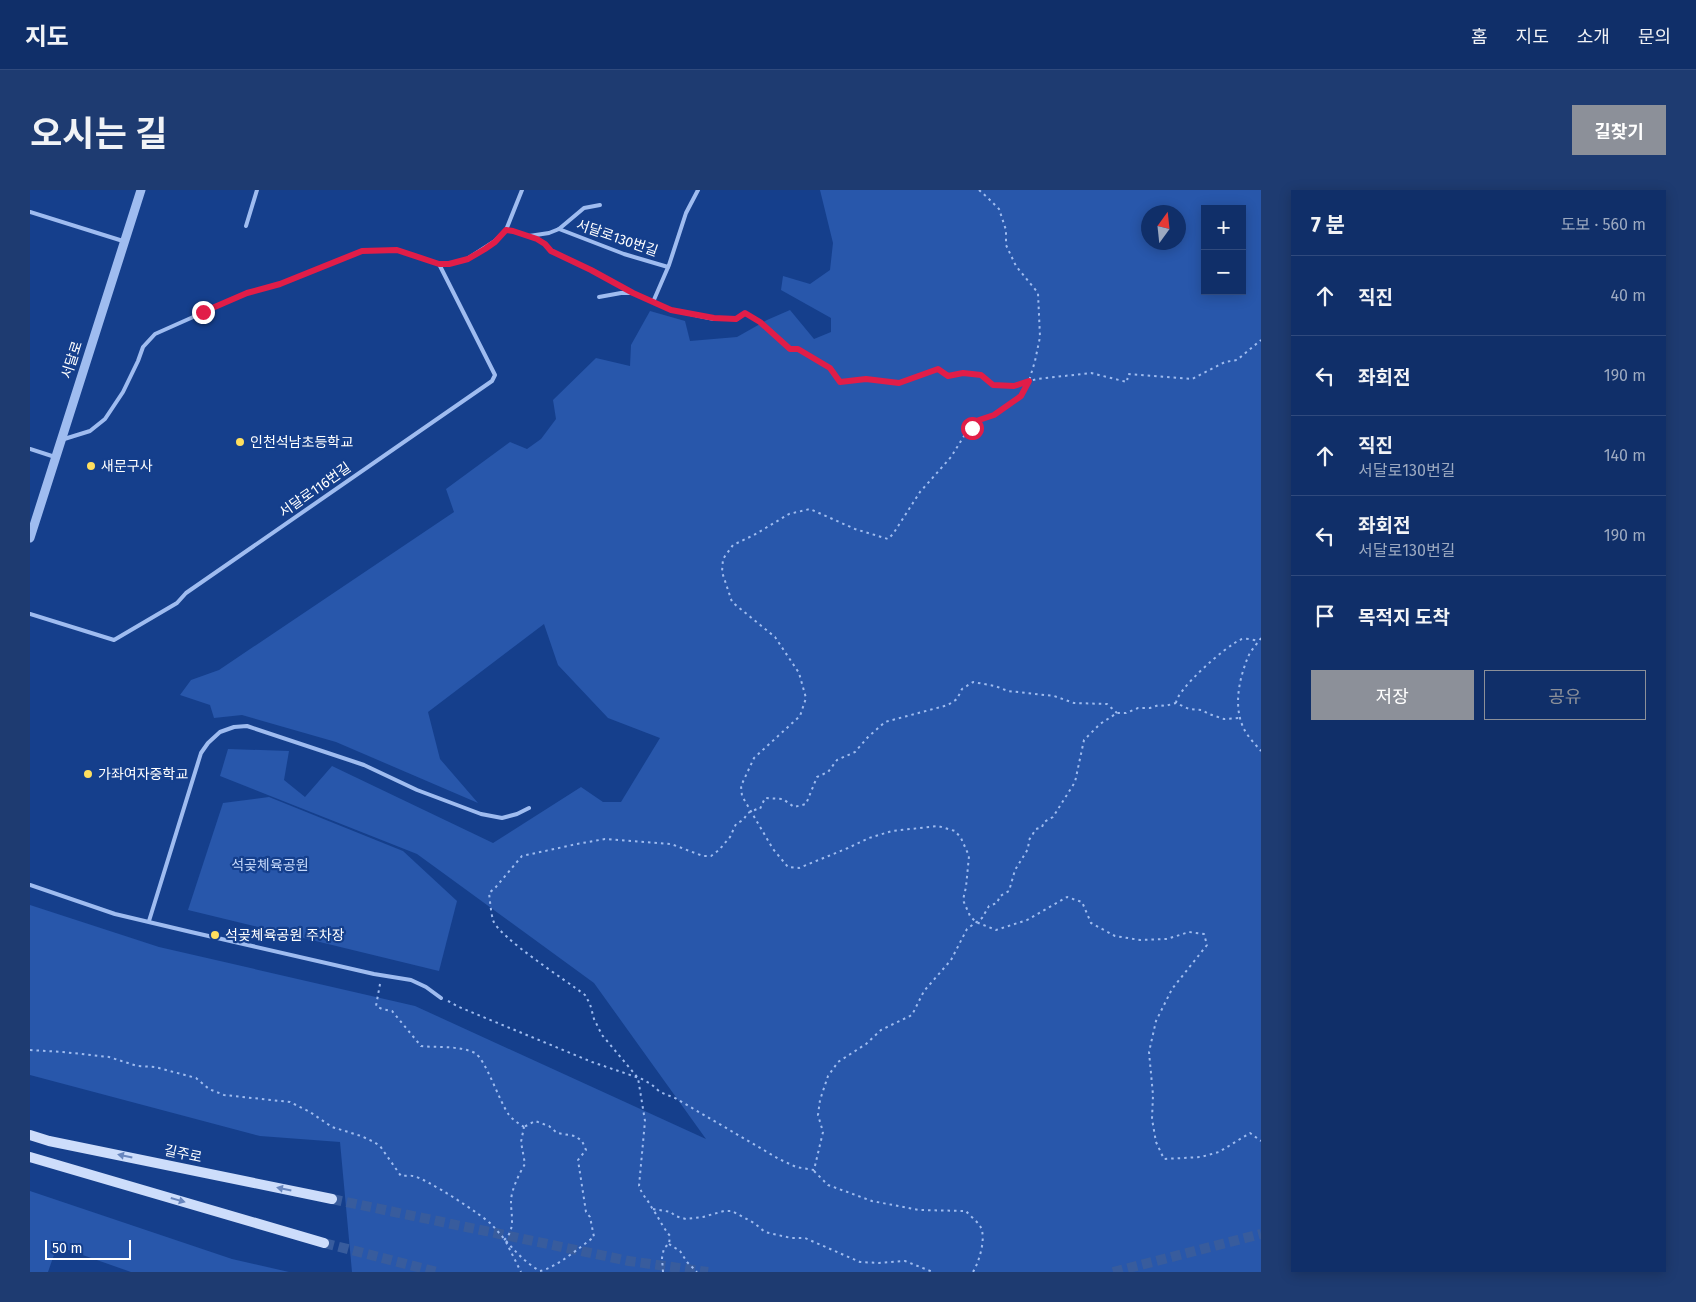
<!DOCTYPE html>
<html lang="ko">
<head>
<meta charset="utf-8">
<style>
	body { margin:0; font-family:"Fira Sans","Noto Sans KR",sans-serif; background:#1e3b71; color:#f1f3f6 }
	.controls { position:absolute; right:15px; top:15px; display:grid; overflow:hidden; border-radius:0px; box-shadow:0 2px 12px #0003 }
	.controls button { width:45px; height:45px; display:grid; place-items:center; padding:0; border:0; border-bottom:1px solid #304a7d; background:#102f69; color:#f1f3f6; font:25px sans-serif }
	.compass { position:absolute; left:1111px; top:15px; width:45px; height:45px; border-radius:50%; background:#102f69; box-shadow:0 2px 12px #0003; rotate:15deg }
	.scale { position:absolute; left:15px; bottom:12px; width:86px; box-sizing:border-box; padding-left:5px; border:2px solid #fff; border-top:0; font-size:14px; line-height:18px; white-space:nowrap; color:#fff; -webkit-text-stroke:4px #153f8c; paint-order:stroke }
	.stop { position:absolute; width:15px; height:15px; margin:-11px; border:4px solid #e11d48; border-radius:50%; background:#fff }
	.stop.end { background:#e11d48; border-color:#fff; box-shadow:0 1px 5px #0008 }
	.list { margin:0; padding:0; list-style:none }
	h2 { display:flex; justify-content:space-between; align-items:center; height:65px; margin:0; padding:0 20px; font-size:21px }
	h2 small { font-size:16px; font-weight:400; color:#9ca9c0 }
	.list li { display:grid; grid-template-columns:32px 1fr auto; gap:15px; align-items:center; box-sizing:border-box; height:80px; padding:0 20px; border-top:1px solid #304a7d }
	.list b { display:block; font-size:19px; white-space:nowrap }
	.list p { margin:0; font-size:16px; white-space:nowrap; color:#9ca9c0 }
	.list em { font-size:16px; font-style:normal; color:#9ca9c0 }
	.actions { display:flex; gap:10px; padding:15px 20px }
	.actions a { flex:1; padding:11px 0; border:1px solid #8c9099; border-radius:0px; text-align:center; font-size:18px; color:#8c9099 }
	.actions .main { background:#8c9099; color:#fff }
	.icon { flex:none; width:28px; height:28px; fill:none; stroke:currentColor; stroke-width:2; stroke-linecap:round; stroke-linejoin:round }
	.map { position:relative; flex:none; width:1231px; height:1082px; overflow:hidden; border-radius:0px }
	header { display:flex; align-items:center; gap:30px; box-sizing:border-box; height:70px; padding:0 25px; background:#102f69; border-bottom:1px solid #304a7d }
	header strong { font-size:24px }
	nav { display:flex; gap:28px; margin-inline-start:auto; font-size:18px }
	.intro { display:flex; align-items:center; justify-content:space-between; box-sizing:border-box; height:120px; padding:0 30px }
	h1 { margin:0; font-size:35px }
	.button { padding:12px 22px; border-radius:0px; background:#8c9099; color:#fff; font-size:18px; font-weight:700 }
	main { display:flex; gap:30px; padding:0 30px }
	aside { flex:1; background:#102f69; border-radius:0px; box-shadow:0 2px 12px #0003 }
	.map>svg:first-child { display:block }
	.green { fill:#2857ab; fill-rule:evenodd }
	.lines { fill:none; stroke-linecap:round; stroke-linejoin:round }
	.secondary-tunnel { stroke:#385c9d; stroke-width:10; stroke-dasharray:10 5; stroke-linecap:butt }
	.path { stroke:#9fbcf0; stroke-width:2; stroke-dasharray:2.5 4; stroke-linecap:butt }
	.service { stroke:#9fbcf0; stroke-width:4 }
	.tertiary { stroke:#9fbcf0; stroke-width:9 }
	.secondary { stroke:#cdddfb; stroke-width:10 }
	.oneway { fill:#6886be }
	.route { stroke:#e11d48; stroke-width:6 }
	.poi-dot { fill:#ffdf5e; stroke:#153f8c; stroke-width:2 }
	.labels { text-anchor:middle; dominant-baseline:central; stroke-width:4.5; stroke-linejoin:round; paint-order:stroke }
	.street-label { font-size:14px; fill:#fff; stroke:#153f8c }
	.poi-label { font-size:14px; fill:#fff; stroke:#153f8c; text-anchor:start }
	.park-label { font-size:14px; fill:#c6d9fb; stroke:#153f8c }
</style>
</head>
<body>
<header>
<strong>지도</strong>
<nav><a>홈</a><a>지도</a><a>소개</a><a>문의</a></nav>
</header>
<div class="intro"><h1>오시는 길</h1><a class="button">길찾기</a></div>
<main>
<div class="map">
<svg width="1231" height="1082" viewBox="0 0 1231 1082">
	<rect width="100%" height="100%" fill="#153f8c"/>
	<g class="green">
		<path d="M790 0H1231V1082H322L310 952 230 946 0 885V715L129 757 385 816 676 949 564 793 387 664 190 586 198 559 259 561 254 590 275 607 302 576 463 653 551 597 573 612H591L630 548 578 528 528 475 514 434 398 522 410 569 448 613 306 552 212 525 184 528 180 515 150 505 161 490 189 480 424 322 416 299 480 252 497 259 511 249 526 229 523 210 566 168 600 176 601 155 620 121 655 131 660 151 707 147 737 130 760 120 784 149 801 142V128L751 100 753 86 780 94 800 80 803 53ZM1175 19H1212V101H1175ZM1118 22H1148V52H1118Z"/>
		<polygon points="239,607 373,661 427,711 409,781 158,720 193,613"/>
		<polygon points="0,1001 202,1069 259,1082 101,1082 27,1056 18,1082 0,1082"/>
	</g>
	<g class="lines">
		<g class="secondary-tunnel">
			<polyline points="302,1009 599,1071 678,1082"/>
			<polyline points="294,1053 407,1082"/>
			<polyline points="1083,1082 1231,1044"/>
		</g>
		<g class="path">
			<polyline points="949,0 958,8 969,19 976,40 976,55 986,76 1008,103 1010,147 1005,171 999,191 991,206 964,225 949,230 934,246 921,267 890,302 863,344 858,349 825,339 780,319 759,324 724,345 703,355 693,369 692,382 702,412 745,447 769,483 776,508 770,526 724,568 711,596 712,606 743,659 758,677 769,678 818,658 839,648 862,641 908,636 925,641 931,648 939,666 936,697 933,710 940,726 946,732 966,740 997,730 1037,707 1052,712 1061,733 1085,746 1110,750 1137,749 1159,742 1174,744 1177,755 1142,799 1126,831 1119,862 1123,905 1122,929 1126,952 1134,969 1171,967 1189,962 1220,943 1231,951"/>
			<polyline points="713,125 715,123 730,132 760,159 768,159 800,178 810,192 836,189 869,193 908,179 918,185 933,183 951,185 963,195 985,195 1007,189 1061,183 1097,192 1098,184 1162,189 1195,172 1207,170 1231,150"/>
			<path d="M1231 448C1227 454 1221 460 1218 467 1209 489 1203 517 1214 539 1218 547 1225 554 1231 561"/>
			<path d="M1146 513C1147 499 1196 456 1210 450 1214 447 1223 450 1229 451"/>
			<path d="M350 794 346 816 352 819 362 821 391 856C408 858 428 855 445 863 456 870 469 911 479 925 483 930 488 933 494 937"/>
			<polyline points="418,811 429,817 562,872 612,889 621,894 630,902 645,908 749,969 766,977 784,980 793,942 788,925 790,910 798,886 808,872 836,854 851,840 882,825 894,801 921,770 937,739 952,728 959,716 967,713 970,706 979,701 985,680 998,659 999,650 1006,639 1012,637 1014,632 1023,627 1045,592 1054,550 1070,534 1087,523 1096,523 1108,518 1120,518 1129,515 1135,516 1146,513 1159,519 1172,520 1179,524 1194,529 1209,528"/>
			<path d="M0 860 33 862 79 867 107 876 125 877 166 888 179 899 194 905 260 912 280 922 302 937 331 946 344 952 350 956 371 986C375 986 379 985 383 986 394 987 454 1026 462 1035 477 1051 490 1070 510 1081 526 1078 550 1057 564 1047L560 1027 556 1022 548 970 556 960 552 951 545 946 527 943 519 936 505 931 494 937"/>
			<path d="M784 981 798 995 842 1011 889 1020 936 1021C940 1026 947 1031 950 1036 957 1047 949 1072 943 1082"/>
			<polyline points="623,1019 641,1022 645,1026 656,1029 673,1027 694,1021 702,1021 724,1033 735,1042 761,1048 775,1048 830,1072 849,1073 875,1071 903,1082"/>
			<path d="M474 1050C486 1040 481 1025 481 1012 481 1000 489 984 495 974L491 952 494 937"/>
			<polyline points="476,1052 491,1082"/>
			<polyline points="639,1054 650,1061 657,1072 667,1082"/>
			<path d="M633 1082 632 1068 634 1058 639 1054 640 1046C632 1036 629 1028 622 1018 618 1010 612 1005 609 996L615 931 608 888 572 845 564 829 560 814 555 805C537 791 468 747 463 730 461 723 460 711 459 703L465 698 492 666 547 654 575 649 628 653 641 654 673 666H681L689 660 700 647 706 634 713 630 718 623 727 619H730L735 608 753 609 764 617 776 614 787 587 798 582 807 570 825 562 838 547 855 532 918 515 927 509 932 499 943 492 965 496 978 501 1024 506 1044 513 1077 514 1087 523"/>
		</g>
		<g class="service">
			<polyline points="0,22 93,51"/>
			<polyline points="216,36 227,0"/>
			<polyline points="529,39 594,64 638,77"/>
			<polyline points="476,40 483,41 507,49 515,54 521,61 561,80 603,103 641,120 684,129 707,129"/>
			<polyline points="499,46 519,43 529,39 554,18 570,15"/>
			<polyline points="569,107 591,103 601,103"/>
			<polyline points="623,112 639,75 656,23 668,0"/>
			<polyline points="31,250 60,241 75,229 93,202 108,171 113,157 125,144 217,103 250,94 332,61 367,60 409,74 419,74 437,69 465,51 476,40 492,0"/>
			<polyline points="0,259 25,267"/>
			<polyline points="0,424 84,450 147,413 156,403 462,191 465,185 409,74"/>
			<polyline points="0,695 85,724 161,742 344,784 381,790 396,797 411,808"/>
			<polyline points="119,731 171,563 178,553 190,542 204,537 217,536 334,575 387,600 451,624 472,628 487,624 499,618"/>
		</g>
		<polyline class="tertiary" points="0,348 111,0"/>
		<g class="secondary">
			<polyline points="0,945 19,951 302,1009"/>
			<polyline points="0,967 294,1053"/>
		</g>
	</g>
	<defs><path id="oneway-solid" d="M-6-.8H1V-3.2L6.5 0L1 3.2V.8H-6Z" transform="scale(1.25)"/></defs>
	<g class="oneway">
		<use href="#oneway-solid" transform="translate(95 966) rotate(-168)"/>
		<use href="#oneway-solid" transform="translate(254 999) rotate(-168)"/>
		<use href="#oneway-solid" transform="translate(148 1010) rotate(16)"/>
	</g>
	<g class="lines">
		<polyline class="route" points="173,122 217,103 250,94 332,61 367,60 409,74 419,74 438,69 455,59 465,52 476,40 483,41 507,49 515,54 521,61 561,80 603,103 641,120 684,128 706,129 715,123 730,132 760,159 768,159 800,178 810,192 836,189 869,193 908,179 918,186 933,183 951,185 963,195 984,196 999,191 991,206 964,225 949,230 942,238"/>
	</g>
	<g class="poi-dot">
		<circle cx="210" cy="252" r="5"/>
		<circle cx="61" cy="276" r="5"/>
		<circle cx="58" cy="584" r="5"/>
		<circle cx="185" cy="745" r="5"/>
	</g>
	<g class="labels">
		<g class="street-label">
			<text transform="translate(587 48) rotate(19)">서달로130번길</text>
			<text transform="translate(42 170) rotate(-72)">서달로</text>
			<text transform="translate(285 300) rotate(-35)">서달로116번길</text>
			<text transform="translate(153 964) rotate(12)">길주로</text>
		</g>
		<g class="poi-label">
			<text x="220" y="252">인천석남초등학교</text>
			<text x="71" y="276">새문구사</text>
			<text x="68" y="584">가좌여자중학교</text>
			<text x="195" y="745">석곶체육공원 주차장</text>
		</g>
		<g class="park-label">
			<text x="240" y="675">석곶체육공원</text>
		</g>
	</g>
</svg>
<div class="controls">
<button>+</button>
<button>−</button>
</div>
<svg class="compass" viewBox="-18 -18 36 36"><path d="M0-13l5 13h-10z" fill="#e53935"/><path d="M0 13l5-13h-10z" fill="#9ca9c0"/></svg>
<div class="scale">50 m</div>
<div class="stop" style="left:942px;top:238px"></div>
<div class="stop end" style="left:173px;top:122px"></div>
</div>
<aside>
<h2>7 분<small>도보 · 560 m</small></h2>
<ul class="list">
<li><svg class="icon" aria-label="ahead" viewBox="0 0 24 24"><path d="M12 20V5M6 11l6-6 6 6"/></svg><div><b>직진</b></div><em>40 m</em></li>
<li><svg class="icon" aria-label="left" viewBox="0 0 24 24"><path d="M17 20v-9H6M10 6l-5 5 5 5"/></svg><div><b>좌회전</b></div><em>190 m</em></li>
<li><svg class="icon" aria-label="ahead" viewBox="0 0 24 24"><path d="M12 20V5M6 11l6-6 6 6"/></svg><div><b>직진</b><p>서달로130번길</p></div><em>140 m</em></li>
<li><svg class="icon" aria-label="left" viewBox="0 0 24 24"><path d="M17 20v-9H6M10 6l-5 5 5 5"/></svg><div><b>좌회전</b><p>서달로130번길</p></div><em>190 m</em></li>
<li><svg class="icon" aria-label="arrive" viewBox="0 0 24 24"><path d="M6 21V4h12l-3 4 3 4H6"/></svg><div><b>목적지 도착</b></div></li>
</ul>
<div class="actions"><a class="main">저장</a><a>공유</a></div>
</aside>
</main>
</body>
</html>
